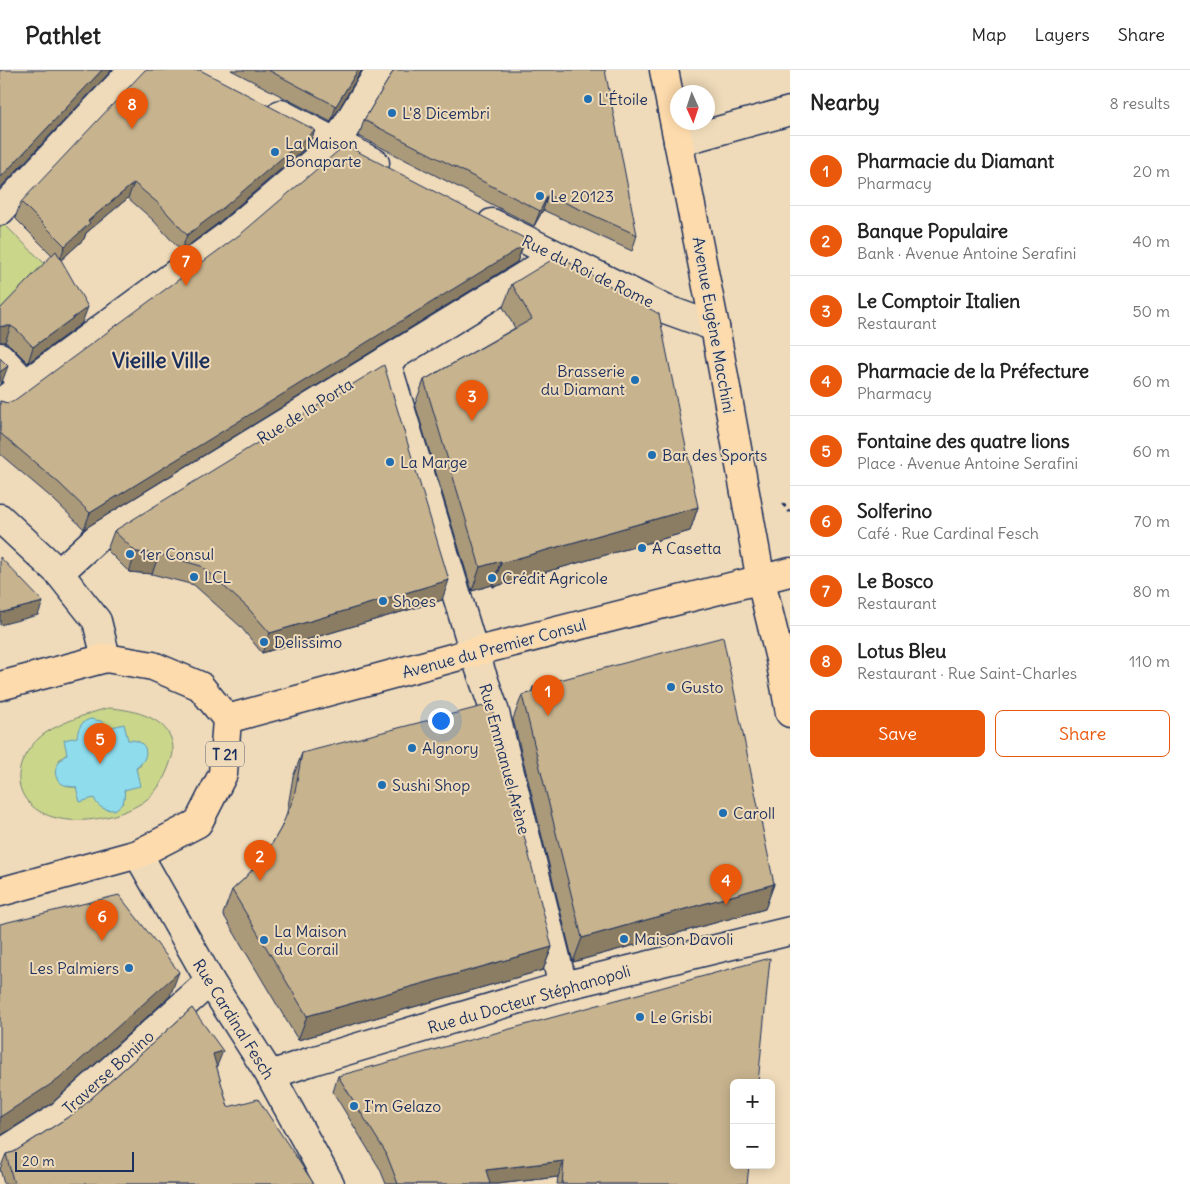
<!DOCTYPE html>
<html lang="en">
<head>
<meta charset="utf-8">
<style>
	body { margin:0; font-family:Delius,sans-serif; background:#f6f6f6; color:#222 }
	.controls { position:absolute; right:15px; bottom:15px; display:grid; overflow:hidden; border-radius:8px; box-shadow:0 2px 12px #0003 }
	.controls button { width:45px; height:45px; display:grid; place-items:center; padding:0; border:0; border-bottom:1px solid #e0e0e0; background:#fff; color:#222; font:25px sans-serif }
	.compass { position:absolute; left:670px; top:15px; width:45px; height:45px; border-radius:50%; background:#fff; box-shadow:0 2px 12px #0003; rotate:177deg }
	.scale { position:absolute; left:15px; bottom:12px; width:119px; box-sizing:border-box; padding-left:5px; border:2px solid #1b2f5e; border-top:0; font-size:14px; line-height:18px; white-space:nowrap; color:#1b2f5e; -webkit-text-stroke:4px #efdbb9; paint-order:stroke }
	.you { position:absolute; left:440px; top:650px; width:18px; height:18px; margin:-12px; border:4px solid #fff; border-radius:50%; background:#1a73e8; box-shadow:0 0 0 8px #1a73e833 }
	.badge { display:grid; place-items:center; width:32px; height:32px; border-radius:50%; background:#ea580c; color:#fff; font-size:16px; font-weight:700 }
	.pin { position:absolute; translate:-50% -41px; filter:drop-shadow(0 1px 2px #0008) }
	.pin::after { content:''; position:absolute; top:26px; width:18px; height:15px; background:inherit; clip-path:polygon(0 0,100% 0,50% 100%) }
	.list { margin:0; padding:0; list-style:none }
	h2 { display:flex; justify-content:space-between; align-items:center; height:65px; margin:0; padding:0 20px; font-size:21px }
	h2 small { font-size:16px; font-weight:400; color:#767676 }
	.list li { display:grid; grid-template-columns:32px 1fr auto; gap:15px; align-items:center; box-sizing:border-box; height:70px; padding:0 20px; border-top:1px solid #e0e0e0 }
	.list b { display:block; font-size:19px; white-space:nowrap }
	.list p { margin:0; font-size:16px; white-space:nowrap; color:#767676 }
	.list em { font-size:16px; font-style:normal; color:#767676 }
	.actions { display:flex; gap:10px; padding:15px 20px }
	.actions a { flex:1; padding:11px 0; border:1px solid #ea580c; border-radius:8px; text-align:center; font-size:18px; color:#ea580c }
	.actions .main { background:#ea580c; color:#fff }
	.map { position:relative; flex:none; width:790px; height:1114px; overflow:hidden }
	header { display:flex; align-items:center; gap:30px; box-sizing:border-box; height:70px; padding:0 25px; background:#fff; border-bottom:1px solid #e0e0e0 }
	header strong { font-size:24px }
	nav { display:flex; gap:28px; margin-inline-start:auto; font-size:18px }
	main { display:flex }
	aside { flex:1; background:#fff }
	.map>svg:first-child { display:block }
	.green { fill:#cad68a; stroke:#728274; fill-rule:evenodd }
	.water { fill:#8fdced; stroke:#6197b4 }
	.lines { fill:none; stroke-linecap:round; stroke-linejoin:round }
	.minor-casing { stroke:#1b2f5e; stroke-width:31 }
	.major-casing { stroke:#1b2f5e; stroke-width:31 }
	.path { stroke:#1b2f5e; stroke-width:3; stroke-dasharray:4 4; stroke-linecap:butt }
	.minor { stroke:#efdbb9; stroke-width:28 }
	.major { stroke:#fedbac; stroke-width:28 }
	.wall { fill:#ab9a7a; stroke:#1b2f5e }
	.shaded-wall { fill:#8b7d63; stroke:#1b2f5e }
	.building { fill:#c7b38e; stroke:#1b2f5e }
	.poi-dot { fill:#1f6fb2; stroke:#efdbb9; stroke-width:2 }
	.labels { text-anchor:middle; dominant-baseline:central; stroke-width:4; stroke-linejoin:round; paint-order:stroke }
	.shield { fill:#efdbb9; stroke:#5b6379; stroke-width:1 }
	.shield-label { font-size:15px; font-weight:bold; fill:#1b2f5e }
	.poi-label { font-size:16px; fill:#1b2f5e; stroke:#efdbb9; text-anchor:start }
	.street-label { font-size:16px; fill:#1b2f5e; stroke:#efdbb9 }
	.district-label { font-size:21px; font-weight:bold; fill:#1b2f5e; stroke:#efdbb9 }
</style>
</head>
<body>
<header>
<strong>Pathlet</strong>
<nav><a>Map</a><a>Layers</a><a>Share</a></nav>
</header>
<main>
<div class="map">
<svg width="790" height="1114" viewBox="0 0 790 1114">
	<rect width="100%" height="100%" fill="#efdbb9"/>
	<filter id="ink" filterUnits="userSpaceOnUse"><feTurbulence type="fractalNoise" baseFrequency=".02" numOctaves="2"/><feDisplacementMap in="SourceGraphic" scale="10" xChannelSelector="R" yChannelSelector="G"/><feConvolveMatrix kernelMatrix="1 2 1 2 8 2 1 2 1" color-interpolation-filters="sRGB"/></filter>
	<g filter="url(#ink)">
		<g class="green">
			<polygon points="3,153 47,196 0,240 0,156"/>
			<path d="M108 638C134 639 175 649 173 682 173 686 170 692 169 696 164 709 157 722 146 730 126 745 93 752 69 750 20 746 1 704 39 668 53 655 89 643 108 638ZM101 651 108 658 128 670 141 695C134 699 128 710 125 718 124 723 125 728 122 734L94 728 76 717H69L59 690 67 684 77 667Z"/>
		</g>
		<path class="water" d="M91 649 101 651 108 658 124 654 128 670C149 669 151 688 136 698L140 716 124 720C126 730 122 736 114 740 103 740 98 737 94 728L80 732 76 717C52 717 49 697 67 684L64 670 77 667C78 657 82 651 91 649Z"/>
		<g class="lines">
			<g class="minor-casing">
				<g id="minor">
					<polyline points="281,44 375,93"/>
					<polyline points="678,72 790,41"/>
					<polyline points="0,141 133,0"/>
					<polyline points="492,153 665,239 715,257"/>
					<polyline points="0,287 25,313"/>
					<polyline points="386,291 474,582 494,639 563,916"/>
					<polyline points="0,333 227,166 336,73 380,0"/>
					<polyline points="0,448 59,503 97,551 106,588"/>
					<polyline points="59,503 97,468 544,194"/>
					<polyline points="138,784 210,911 270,1005 330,1114"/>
					<polyline points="270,1005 312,991 563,916 790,861"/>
					<polyline points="0,1084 60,1046 210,911"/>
				</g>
			</g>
			<g class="major-casing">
				<g id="major">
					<polyline points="664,0 715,257 761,511 780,589 790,643"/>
					<polyline points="0,616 106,588 153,596 200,616 227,649 223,704 198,753 138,784 0,822"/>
					<polyline points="227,649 474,582 790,502"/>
				</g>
			</g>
			<polyline class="path" points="783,434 790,442"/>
			<use href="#minor" class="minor"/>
			<use href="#major" class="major"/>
		</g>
		<g class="wall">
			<polygon points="231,0 362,0 331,52"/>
			<polygon points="394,0 637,165 632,181 543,140 534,156 359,66 364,50"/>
			<polygon points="315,60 309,75 217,154 181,181 153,150 128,128 86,163 84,169 61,190 82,253 28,293 11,276 5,272 0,272 52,185 15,148 21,132"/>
			<polygon points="524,168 522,175 523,176 517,192 84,459 53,429 0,384 0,331 7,333"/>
			<polygon points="512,214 698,437 690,461 493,517 492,515 472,521 415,334 424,310 515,258 503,237"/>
			<polygon points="114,461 442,530 262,583 240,556 194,515 152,504 129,502 107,480"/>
			<polygon points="533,617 774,814 765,839 573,892 513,649 522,625 531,623"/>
			<polygon points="302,683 552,877 543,900 298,970 223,844 232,820 243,810 265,786 281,758 286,748 293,707"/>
			<polygon points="192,938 217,996 216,996 228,1037 314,1114 4,1114 0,1099 6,1084 14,1082 76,1042"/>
			<polygon points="338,1006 747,1114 557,1114 558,1107 497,1114 386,1114 380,1099 333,1022"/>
		</g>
		<g class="shaded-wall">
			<polygon points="102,0 112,0 0,118 0,108"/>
			<polygon points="358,0 362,0 331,52 336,36"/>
			<polygon points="315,60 309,75 217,154 181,181 187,165"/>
			<polygon points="134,113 128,128 86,163 84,169 59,192 65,176 88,151"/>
			<polygon points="548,125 543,140 534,156 540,141"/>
			<polygon points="524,168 521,177 523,176 517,192 84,459 90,443 521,175"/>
			<polygon points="88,237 82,253 28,293 33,277"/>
			<polygon points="3,256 11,256 5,272 0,272 0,257"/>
			<polygon points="8,296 2,312 0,314 0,302"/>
			<polygon points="698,437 690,461 493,517 501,493"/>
			<polygon points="136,482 159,484 152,504 129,502"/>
			<polygon points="501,491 492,515 472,521 480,497"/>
			<polygon points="449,510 442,530 262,583 270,563"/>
			<polygon points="43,532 38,545 0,555 0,543"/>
			<polygon points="774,814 765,839 573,892 582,868"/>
			<polygon points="552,877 543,900 298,970 307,946"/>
			<polygon points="179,902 170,926 51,1034 0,1066 0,1047"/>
			<polygon points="223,981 217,996 207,999 213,984"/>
			<polygon points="564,1091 558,1107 497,1114 481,1114 486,1100"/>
		</g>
		<g class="building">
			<polygon points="0,0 102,0 0,108"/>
			<polygon points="145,0 200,0 315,60 223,138 187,165 159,134 134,113 88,151 90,153 65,176 21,132"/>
			<polygon points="268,0 358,0 336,36"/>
			<polygon points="394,0 605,0 637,165 548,125 540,141 364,50"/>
			<polygon points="345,75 524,168 521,175 523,176 90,443 59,413 0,363 0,331 7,333 15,330 242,163"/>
			<polygon points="56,181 88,237 33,277 17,260 11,256 3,256 0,257 0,239"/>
			<polygon points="558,186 659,244 698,437 501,493 501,491 480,497 424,310 532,249 512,214"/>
			<polygon points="0,288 8,296 0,302"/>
			<polygon points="384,295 449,510 270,563 247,537 201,496 159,484 136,482 114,461"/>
			<polygon points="0,487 43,532 0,543"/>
			<polygon points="723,567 774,814 582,868 522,625 534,622 533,617"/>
			<polygon points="491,634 552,877 307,946 232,820 243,810 265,786 281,758 294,727 302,683"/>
			<polygon points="119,825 179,902 59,1009 0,1047 0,854"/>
			<polygon points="770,888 758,1013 734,1013 734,1095 749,1095 747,1114 562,1114 564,1091 486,1100 490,1114 398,1114 386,1083 338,1006"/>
			<polygon points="192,938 223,981 213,984 228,1037 258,1029 314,1114 14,1114 6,1084 14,1082 76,1042"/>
		</g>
	</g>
	<g class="poi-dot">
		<circle cx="588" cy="29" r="5"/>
		<circle cx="392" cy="43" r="5"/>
		<circle cx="275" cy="82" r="5"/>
		<circle cx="540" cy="126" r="5"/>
		<circle cx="635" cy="310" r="5"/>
		<circle cx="652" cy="385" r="5"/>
		<circle cx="390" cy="392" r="5"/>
		<circle cx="642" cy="478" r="5"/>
		<circle cx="130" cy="484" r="5"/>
		<circle cx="194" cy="507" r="5"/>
		<circle cx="492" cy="508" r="5"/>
		<circle cx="383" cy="531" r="5"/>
		<circle cx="264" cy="572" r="5"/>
		<circle cx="671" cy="617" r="5"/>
		<circle cx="412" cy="678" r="5"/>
		<circle cx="382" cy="715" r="5"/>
		<circle cx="723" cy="743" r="5"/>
		<circle cx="624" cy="869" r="5"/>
		<circle cx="264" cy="870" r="5"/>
		<circle cx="129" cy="898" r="5"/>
		<circle cx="640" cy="947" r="5"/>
		<circle cx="354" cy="1036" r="5"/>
	</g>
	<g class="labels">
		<rect class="shield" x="206" y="671.5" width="38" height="25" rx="4"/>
		<g class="shield-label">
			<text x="225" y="684">T 21</text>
		</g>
		<g class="poi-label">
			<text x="598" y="29">L'Étoile</text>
			<text x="402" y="43">L'8 Dicembri</text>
			<text x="285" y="73">La Maison<tspan x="285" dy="18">Bonaparte</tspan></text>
			<text x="550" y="126">Le 20123</text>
			<text x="625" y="301" text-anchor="end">Brasserie<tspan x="625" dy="18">du Diamant</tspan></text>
			<text x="662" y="385">Bar des Sports</text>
			<text x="400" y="392">La Marge</text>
			<text x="652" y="478">A Casetta</text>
			<text x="140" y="484">1er Consul</text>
			<text x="204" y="507">LCL</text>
			<text x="502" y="508">Crédit Agricole</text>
			<text x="393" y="531">Shoes</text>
			<text x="274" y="572">Delissimo</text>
			<text x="681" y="617">Gusto</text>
			<text x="422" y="678">Algnory</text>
			<text x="392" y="715">Sushi Shop</text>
			<text x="733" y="743">Caroll</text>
			<text x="274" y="861">La Maison<tspan x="274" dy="18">du Corail</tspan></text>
			<text x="634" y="869">Maison Davoli</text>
			<text x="119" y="898" text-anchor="end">Les Palmiers</text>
			<text x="650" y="947">Le Grisbi</text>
			<text x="364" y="1036">I'm Gelazo</text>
		</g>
		<g class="street-label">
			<text transform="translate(588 201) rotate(26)">Rue du Roi de Rome</text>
			<text transform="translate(714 255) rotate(80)">Avenue Eugène Macchini</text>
			<text transform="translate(305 341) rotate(-32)">Rue de la Porta</text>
			<text transform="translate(494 578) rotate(-15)">Avenue du Premier Consul</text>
			<text transform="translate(505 689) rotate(75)">Rue Emmanuel Arène</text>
			<text transform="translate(529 929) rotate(-16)">Rue du Docteur Stéphanopoli</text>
			<text transform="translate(234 949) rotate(58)">Rue Cardinal Fesch</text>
			<text transform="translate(108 1002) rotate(-42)">Traverse Bonino</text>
		</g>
		<g class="district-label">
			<text x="161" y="290">Vieille Ville</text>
		</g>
	</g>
</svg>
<div class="controls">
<button>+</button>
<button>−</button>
</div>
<svg class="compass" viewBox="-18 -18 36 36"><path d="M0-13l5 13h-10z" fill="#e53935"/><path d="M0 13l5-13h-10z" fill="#767676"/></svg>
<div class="scale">20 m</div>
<div class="you"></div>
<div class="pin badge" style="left:548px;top:646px">1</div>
<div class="pin badge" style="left:260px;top:811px">2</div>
<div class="pin badge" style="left:472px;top:351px">3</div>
<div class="pin badge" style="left:726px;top:835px">4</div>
<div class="pin badge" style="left:100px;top:694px">5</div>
<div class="pin badge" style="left:102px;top:871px">6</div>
<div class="pin badge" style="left:186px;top:216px">7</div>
<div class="pin badge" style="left:132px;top:59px">8</div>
</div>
<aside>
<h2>Nearby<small>8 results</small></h2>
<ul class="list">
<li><span class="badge">1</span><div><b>Pharmacie du Diamant</b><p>Pharmacy</p></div><em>20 m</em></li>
<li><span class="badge">2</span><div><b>Banque Populaire</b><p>Bank · Avenue Antoine Serafini</p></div><em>40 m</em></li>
<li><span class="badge">3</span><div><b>Le Comptoir Italien</b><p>Restaurant</p></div><em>50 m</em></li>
<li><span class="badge">4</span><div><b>Pharmacie de la Préfecture</b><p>Pharmacy</p></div><em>60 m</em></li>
<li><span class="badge">5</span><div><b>Fontaine des quatre lions</b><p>Place · Avenue Antoine Serafini</p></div><em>60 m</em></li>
<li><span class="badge">6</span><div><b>Solferino</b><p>Café · Rue Cardinal Fesch</p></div><em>70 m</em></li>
<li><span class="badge">7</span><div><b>Le Bosco</b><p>Restaurant</p></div><em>80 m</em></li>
<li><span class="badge">8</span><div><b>Lotus Bleu</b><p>Restaurant · Rue Saint-Charles</p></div><em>110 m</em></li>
</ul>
<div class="actions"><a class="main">Save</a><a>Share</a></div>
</aside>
</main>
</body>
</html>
